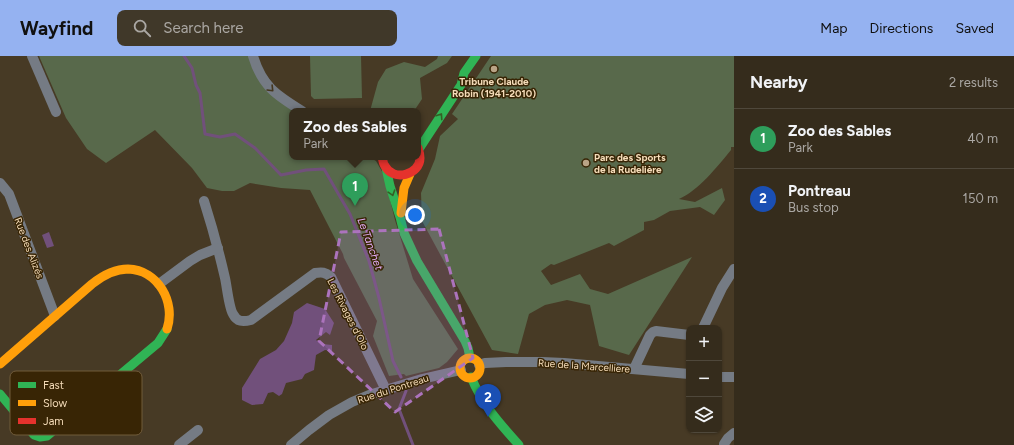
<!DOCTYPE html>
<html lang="en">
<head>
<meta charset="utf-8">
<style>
	body { margin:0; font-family:Figtree,sans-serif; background:#403829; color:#f1f3f6 }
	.controls { position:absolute; right:12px; bottom:12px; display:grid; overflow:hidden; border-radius:8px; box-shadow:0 1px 3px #0004 }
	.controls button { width:36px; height:36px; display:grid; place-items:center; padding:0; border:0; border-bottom:1px solid #4f483b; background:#352c1c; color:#f1f3f6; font:20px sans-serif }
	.you { position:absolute; left:415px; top:159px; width:14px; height:14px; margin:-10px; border:3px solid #fff; border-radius:50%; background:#1a73e8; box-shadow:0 0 0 6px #1a73e833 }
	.badge { display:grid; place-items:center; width:26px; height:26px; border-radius:50%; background:#95b2f1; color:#fff; font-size:13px; font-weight:700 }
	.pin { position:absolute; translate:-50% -33px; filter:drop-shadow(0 1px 2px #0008) }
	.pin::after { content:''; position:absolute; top:21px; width:14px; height:12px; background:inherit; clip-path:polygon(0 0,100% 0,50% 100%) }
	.popup { position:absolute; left:289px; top:52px; width:132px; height:52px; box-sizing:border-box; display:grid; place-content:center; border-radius:8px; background:#352c1c; filter:drop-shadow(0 1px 3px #0005); font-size:13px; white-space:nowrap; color:#aaa7a3 }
	.popup b { font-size:15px; color:#f1f3f6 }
	.popup::after { content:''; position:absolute; left:50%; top:100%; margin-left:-8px; border:8px solid transparent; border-top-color:#352c1c }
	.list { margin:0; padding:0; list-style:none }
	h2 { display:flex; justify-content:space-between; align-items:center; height:52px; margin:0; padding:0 16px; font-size:17px }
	h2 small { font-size:13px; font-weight:400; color:#aaa7a3 }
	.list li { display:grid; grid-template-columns:26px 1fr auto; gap:12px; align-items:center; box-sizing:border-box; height:60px; padding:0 16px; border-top:1px solid #4f483b }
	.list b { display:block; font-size:15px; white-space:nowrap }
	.list p { margin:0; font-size:13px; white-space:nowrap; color:#aaa7a3 }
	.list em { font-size:13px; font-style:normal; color:#aaa7a3 }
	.icon { flex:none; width:22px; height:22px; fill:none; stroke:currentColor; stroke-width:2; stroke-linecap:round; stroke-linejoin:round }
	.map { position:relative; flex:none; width:734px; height:389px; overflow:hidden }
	header { display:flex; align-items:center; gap:24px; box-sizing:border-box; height:56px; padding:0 20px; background:#95b2f1; color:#111 }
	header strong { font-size:19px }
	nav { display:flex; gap:22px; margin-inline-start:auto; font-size:14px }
	.search { width:280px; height:36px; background:#403829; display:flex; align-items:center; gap:10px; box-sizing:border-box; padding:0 14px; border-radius:8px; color:#aaa7a3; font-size:15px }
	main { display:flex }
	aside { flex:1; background:#352c1c }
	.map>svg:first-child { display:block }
	.green { fill:#58694b }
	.water { fill:#71507b }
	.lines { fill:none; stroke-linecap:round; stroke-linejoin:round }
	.stream { stroke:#71507b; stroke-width:3 }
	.street { stroke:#757b84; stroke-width:10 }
	.fast { stroke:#30b455; stroke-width:9 }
	.slow { stroke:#ff9f0a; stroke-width:9 }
	.jam { stroke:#e5322d; stroke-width:9 }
	.oneway { stroke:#44361e }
	.oneway2 { stroke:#355e25 }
	.marked { fill:#ac73bd; fill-opacity:0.2; stroke:#ac73bd; stroke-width:3; stroke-dasharray:8 5; stroke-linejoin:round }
	.poi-dot { fill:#b9a486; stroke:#382505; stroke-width:1.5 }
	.labels { text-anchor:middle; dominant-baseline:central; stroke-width:3; stroke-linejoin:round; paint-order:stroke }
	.poi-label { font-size:10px; font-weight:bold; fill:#f6ddba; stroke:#382505 }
	.street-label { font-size:10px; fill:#f6ddba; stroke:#382505 }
	.water-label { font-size:11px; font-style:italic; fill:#e1acf7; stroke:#382505 }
	.key { fill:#382505; stroke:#715c3b; stroke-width:1 }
	.key-label { font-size:11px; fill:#f6ddba }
</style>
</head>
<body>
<header>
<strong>Wayfind</strong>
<div class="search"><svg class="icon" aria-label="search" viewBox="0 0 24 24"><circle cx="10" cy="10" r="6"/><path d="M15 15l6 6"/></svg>Search here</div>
<nav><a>Map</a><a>Directions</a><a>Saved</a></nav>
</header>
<main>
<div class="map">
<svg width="734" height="389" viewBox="0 0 734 389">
	<rect width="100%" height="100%" fill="#473a25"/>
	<g class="green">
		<polygon points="39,0 251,0 294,55 292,55 292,101 369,101 376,105 384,119 395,164 413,223 458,293 447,306 439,312 406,320 404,318 389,320 373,280 377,265 344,202 343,198 310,134 281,132 250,127 234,135 222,135 207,132 192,112 155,74 106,107 87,93 66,62"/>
		<polygon points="310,0 361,0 362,42 314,43 311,40"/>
		<polygon points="438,0 452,0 447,7 420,22 422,43 414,55 370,55 378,26 386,13 404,6 425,11 437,3"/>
		<path d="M491 0H734V91H731V94C717 111 698 135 679 143L695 146 722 132 725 144 714 159 700 151 670 155 654 164 644 166V174L614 190 609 187 554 209 551 208 541 215 551 229 580 218 590 233 608 238 692 201 629 299 599 290 590 249 567 244 545 249 529 258 518 298 492 294 422 165 421 137 435 103 440 80 458 63 452 58Z"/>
	</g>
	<g class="water">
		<polygon points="49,176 54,190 47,192 42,179"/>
		<polygon points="307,247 325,253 334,267 330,279 326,276 316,284 322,288 332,289 332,295 325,294 316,299 314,314 305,318 302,323 286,327 282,338 279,340 273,336 268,337 263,348 252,349 242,344 242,332 260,303 276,294 284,285 292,267 294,256"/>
	</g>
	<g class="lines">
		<g class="stream">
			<polyline points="184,0 192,12 196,29 200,37 205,78 220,81 235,78 255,92 281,119 306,114 324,113 350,158 369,205 379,242 393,305 401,321"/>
			<polyline points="406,335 399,353 413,389"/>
		</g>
		<g class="street">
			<polyline points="32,0 56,56"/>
			<path d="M253 0C262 30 276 39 302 55"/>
			<polyline points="0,127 9,138 55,260"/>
			<path d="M204 145C212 170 219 196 225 222 227 231 229 252 233 258 237 266 243 266 251 264L315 217C322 216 325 216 331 221L386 334"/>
			<polyline points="159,228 190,205 200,199 218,192"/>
			<polyline points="703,272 722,232 734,213"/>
			<polyline points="479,309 485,307 506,306 542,306 564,307 689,318"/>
			<polyline points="634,313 650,279 653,276 656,275 689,279"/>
			<polyline points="719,321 734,321"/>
			<polyline points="179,389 198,374"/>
			<polyline points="291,389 309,374 329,359 352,346 369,339 422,323 461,314"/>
			<polyline points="724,389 724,388 728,382 734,377"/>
		</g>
		<g class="fast">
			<polyline points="419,93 461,29 464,17 476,0"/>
			<polyline points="386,112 390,130 400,161 404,177 417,205 465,285 468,292 470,302"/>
			<path d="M471 321C482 348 500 368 519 389"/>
			<polyline points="0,338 34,379 40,381 47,380 158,287 167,273"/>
		</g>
		<g class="slow">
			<polyline points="401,157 404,132 410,118"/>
			<circle cx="470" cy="312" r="10"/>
			<path d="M0 308 92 228C102 220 114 213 128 213 158 214 176 246 167 273"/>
		</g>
		<path class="jam" d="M382 101C383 104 383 108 385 110 393 126 420 119 420 102 420 99 419 95 418 92"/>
	</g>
	<defs><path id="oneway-chevron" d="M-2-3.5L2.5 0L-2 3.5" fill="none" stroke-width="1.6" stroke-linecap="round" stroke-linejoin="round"/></defs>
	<use class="oneway" href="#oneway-chevron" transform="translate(271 33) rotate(46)"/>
	<g class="oneway2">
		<use href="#oneway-chevron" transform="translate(440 60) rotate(-56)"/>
		<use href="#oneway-chevron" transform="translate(392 137) rotate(72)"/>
	</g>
	<path class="marked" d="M439 173 473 302 395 356 319 285 341 176Z"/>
	<g class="poi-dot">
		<circle cx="494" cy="13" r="4"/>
		<circle cx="586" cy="107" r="4"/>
	</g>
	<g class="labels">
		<g class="poi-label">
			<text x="494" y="25">Tribune Claude<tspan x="494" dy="12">Robin (1941-2010)</tspan></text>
			<text x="594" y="101" text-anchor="start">Parc des Sports<tspan x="594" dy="12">de la Rudelière</tspan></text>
		</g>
		<g class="street-label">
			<text transform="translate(29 192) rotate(69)">Rue des Alizés</text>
			<text transform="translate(348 258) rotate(63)">Les Rivages d'Olo</text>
			<text transform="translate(584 310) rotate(4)">Rue de la Marcelliere</text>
			<text transform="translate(393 333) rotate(-18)">Rue du Pontreau</text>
		</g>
		<g class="water-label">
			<text transform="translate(370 188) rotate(70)">Le Tanchet</text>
		</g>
	</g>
	<rect x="10" y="315" width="132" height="64" rx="6" class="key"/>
	<rect x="18" y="326" width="18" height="6" fill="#30b455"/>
	<rect x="18" y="344" width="18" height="6" fill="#ff9f0a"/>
	<rect x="18" y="362" width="18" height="6" fill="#e5322d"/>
	<g class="key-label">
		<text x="43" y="333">Fast</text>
		<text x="43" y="351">Slow</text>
		<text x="43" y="369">Jam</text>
	</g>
</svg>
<div class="controls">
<button>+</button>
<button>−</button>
<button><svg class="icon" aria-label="layers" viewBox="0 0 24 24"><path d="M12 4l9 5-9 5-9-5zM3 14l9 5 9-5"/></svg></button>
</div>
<div class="you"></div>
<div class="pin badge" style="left:355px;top:150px;background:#2e9e5b">1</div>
<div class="popup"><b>Zoo des Sables</b>Park</div>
<div class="pin badge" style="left:488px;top:361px;background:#1a4fb4">2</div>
</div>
<aside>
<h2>Nearby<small>2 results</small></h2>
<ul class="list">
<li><span class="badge" style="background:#2e9e5b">1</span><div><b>Zoo des Sables</b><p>Park</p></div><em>40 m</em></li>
<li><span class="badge" style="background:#1a4fb4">2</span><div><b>Pontreau</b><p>Bus stop</p></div><em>150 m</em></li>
</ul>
</aside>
</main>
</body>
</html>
